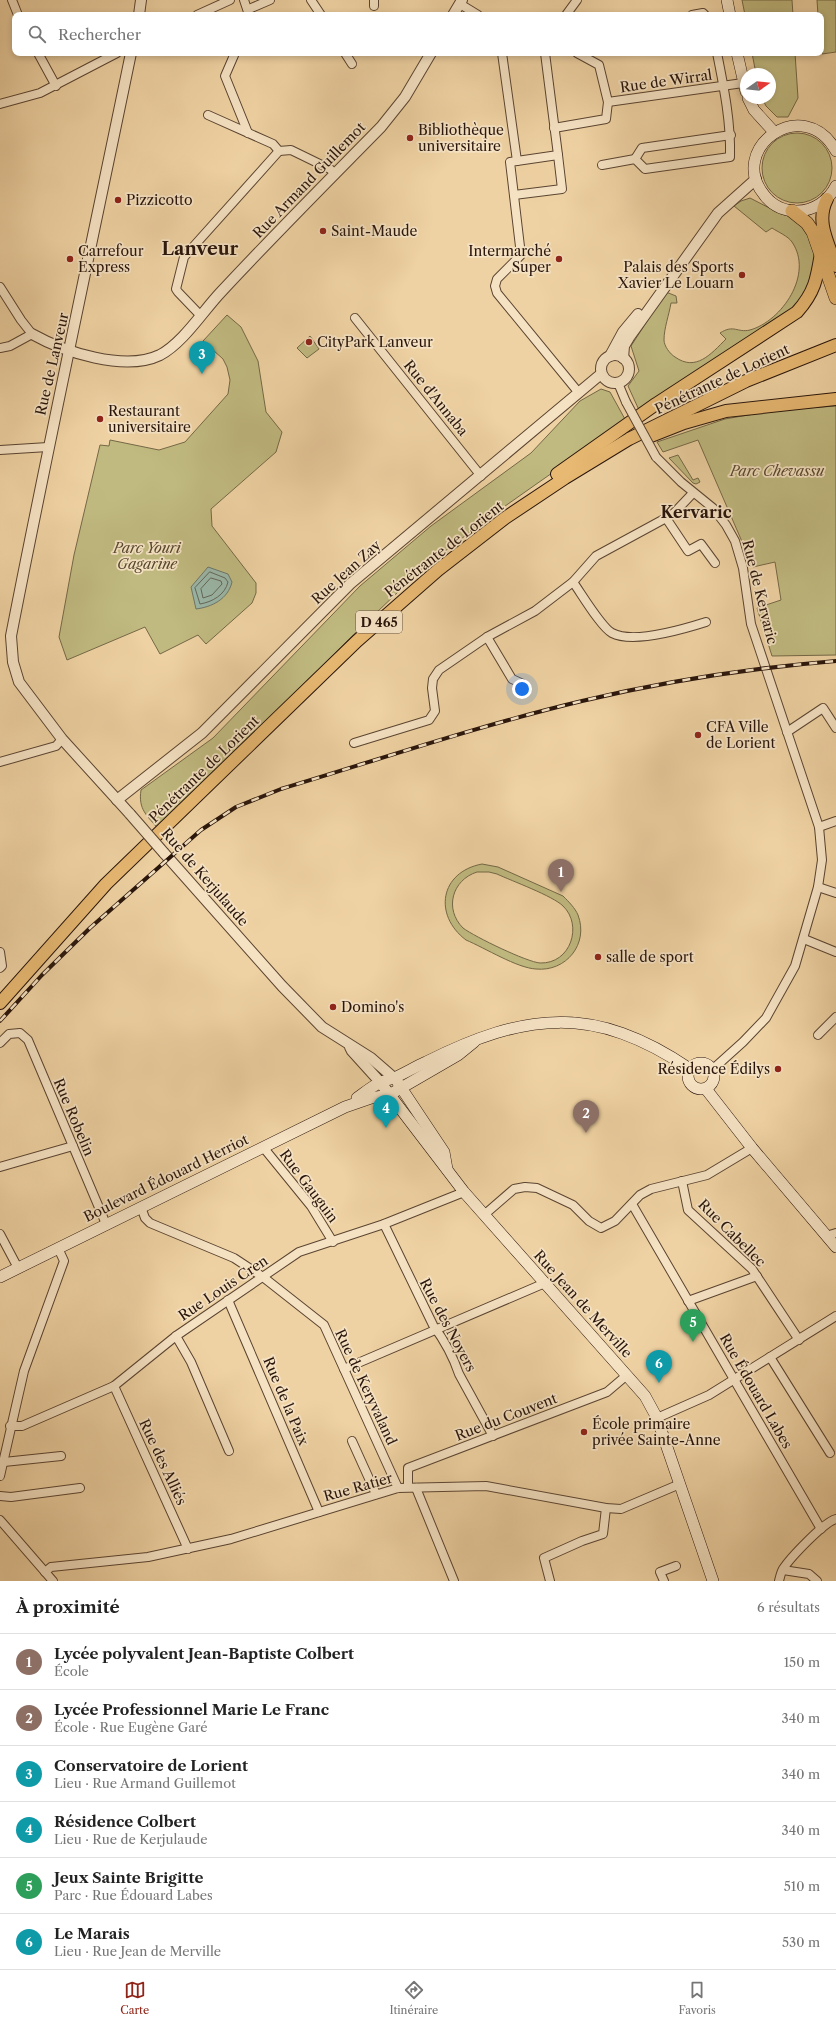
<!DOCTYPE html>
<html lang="fr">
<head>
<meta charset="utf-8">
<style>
	body { margin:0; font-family:"Libre Caslon Text",serif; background:#f6f6f6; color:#222 }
	.compass { position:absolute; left:740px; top:68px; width:36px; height:36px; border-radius:50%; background:#fff; box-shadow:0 2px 6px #0003; rotate:75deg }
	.you { position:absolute; left:522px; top:689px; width:14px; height:14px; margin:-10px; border:3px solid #fff; border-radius:50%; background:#1a73e8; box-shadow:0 0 0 6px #1a73e833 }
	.badge { display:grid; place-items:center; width:26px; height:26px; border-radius:50%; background:#8f2418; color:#fff; font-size:13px; font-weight:700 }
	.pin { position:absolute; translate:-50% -33px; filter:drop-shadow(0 1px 2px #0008) }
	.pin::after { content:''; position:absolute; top:21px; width:14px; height:12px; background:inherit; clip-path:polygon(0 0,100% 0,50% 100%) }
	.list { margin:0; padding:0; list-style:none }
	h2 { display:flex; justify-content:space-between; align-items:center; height:52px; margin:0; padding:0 16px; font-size:17px }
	h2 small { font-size:13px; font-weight:400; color:#767676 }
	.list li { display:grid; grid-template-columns:26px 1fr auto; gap:12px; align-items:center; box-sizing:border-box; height:56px; padding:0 16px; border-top:1px solid #e0e0e0 }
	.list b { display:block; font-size:15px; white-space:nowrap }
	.list p { margin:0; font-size:13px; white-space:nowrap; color:#767676 }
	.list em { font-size:13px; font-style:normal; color:#767676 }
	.icon { flex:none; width:22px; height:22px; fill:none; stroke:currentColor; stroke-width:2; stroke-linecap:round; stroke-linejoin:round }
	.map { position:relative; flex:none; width:836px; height:1581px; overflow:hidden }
	.search { position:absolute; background:#fff; box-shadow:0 2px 6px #0003; left:12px; right:12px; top:12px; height:44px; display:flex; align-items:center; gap:10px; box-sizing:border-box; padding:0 14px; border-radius:8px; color:#767676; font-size:15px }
	.sheet { height:388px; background:#fff }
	nav { display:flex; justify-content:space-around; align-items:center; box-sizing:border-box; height:56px; border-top:1px solid #e0e0e0; background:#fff; font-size:11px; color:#767676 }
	nav a { display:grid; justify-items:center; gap:2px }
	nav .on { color:#8f2418 }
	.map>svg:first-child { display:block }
	.green { fill:#c0ba80; stroke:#746846; fill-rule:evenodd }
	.water { fill:#9ab7a8; stroke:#6d7669 }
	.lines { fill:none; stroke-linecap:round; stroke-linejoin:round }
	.shore { stroke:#62665a; stroke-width:1 }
	.minor-casing { stroke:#5a4431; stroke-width:10 }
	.tertiary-casing { stroke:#5a4431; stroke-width:12 }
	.secondary-casing { stroke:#29150b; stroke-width:12 }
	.primary-casing { stroke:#29150b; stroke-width:14 }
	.trunk-casing { stroke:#29150b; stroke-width:14 }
	.minor { stroke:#f5e2c3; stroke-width:8 }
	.tertiary { stroke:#f5e2c3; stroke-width:10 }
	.secondary { stroke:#f5e2c3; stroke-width:11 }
	.primary { stroke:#e8b972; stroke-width:12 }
	.trunk { stroke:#e8b972; stroke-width:13 }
	.rail-casing { stroke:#29150b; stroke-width:4 }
	.rail { stroke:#f5e2c3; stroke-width:2.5; stroke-dasharray:8; stroke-linecap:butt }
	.minor-bridge-casing { stroke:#5a4431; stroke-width:10; stroke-linecap:butt }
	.tertiary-bridge-casing { stroke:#5a4431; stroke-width:12; stroke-linecap:butt }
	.minor-bridge { stroke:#f5e2c3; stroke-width:8 }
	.tertiary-bridge { stroke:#f5e2c3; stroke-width:10 }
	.poi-dot { fill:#8f2418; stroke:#f5e2c3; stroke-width:1.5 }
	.labels { text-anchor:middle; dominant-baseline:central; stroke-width:3.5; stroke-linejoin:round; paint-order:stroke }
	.shield { fill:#f5e2c3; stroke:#665242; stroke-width:1 }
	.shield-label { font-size:13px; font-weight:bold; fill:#29150b }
	.street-label { font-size:14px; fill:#29150b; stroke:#f5e2c3 }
	.poi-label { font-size:14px; fill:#29150b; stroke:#f5e2c3; text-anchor:start }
	.park-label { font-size:14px; font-style:italic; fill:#56472e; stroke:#f5e2c3 }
	.quarter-label { font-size:16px; font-weight:bold; fill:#29150b; stroke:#f5e2c3 }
	.district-label { font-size:18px; font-weight:bold; fill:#29150b; stroke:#f5e2c3 }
</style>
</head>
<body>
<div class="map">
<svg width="836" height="1581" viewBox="0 0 836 1581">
	<rect width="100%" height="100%" fill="#efd2a3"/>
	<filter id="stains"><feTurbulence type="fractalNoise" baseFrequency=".005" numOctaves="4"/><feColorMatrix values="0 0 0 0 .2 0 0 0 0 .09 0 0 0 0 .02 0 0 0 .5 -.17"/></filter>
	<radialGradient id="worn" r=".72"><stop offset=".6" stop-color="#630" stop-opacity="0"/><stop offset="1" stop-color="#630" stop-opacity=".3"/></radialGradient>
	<g class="green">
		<polygon points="742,0 792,0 793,15 745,15"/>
		<polygon points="817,0 836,0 836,52 822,54 821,15 818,15"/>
		<polygon points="752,53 795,53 798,98 788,117 777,117 766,106 762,98 770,98 770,74 756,74"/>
		<circle cx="797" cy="168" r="35"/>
		<path d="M750 198 781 214 792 217 810 234 816 260 810 287 796 307 639 410 628 386 639 371 631 346 666 292 676 296 677 303H671C669 315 664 328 664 340 664 346 670 354 675 357 696 372 711 354 726 339L720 333C734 324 737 333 750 330 782 321 814 274 792 242 788 236 778 232 772 228L766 232 734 206 741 201Z"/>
		<polygon points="227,315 241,327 258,361 266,412 282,432 276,452 211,509 212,526 256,583 256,593 252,603 206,644 198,635 160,654 145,627 67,660 59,637 74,555 100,445 109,446 110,440 159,450 185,442 228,394 230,380 227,367 223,359 203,341"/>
		<polygon points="310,336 319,349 307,358 297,348"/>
		<path d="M601 389 610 392 626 421 498 511 424 567 350 638 270 720 159 830C147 815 138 810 141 790L213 738 360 586 431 526 531 453 580 401Z"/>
		<polygon points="836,406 836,655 772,656 757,608 781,600 775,562 753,567 698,440 663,452 657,442 725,419 777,410"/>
		<polygon points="678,455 693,480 698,478 700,482 696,484 693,483 669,458"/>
		<path d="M482 864 498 867 563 896C569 902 575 908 578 915 589 944 566 972 536 969 517 968 485 948 466 940 433 915 440 872 482 864ZM477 872H489L497 874C512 881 553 896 563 906 583 925 571 964 540 963 527 962 475 937 463 928 444 909 452 880 477 872Z"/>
	</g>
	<path class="water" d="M208 567 228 574 232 582C228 599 212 607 196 609L191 587Z"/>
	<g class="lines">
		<g class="shore">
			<path d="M210 572 225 578 228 582C225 595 212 602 200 604L195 588Z"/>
			<polygon points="211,578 221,581 222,584 212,595 203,598 201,589"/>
		</g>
		<g class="minor-casing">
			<g id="minor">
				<polyline points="12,0 18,15"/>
				<polyline points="244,0 249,15"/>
				<polyline points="311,0 321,15"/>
				<polyline points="374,0 374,6"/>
				<polyline points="460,4 478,15"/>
				<polyline points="249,9 270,0"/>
				<polyline points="197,15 230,0"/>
				<polyline points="566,15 577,0"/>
				<polyline points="692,15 703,13 705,15"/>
				<polyline points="38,53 56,86"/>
				<polyline points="235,53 225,76 248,133"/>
				<polyline points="345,53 352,64"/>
				<polyline points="502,53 517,161"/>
				<polyline points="545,53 558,155 510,162 521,255 497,279 495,286 497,293 579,393"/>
				<polyline points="577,53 599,65 608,102 743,83"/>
				<polyline points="0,104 40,93 117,53"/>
				<polyline points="208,115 273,144 279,151"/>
				<polyline points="554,128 606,119 608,102"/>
				<polyline points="279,151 291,150 330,169 335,174"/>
				<polyline points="635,159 642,148 731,135"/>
				<path d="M602 165 635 159 645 169 730 157C731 122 724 88 717 53"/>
				<polyline points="514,195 562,189 558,155"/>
				<polyline points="0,287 21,320 32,334 10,346 0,348"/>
				<polyline points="201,316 178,292 176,289 184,257 279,151"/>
				<polyline points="355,318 481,476"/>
				<polyline points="618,383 626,402"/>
				<polyline points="0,450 48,447"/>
				<polyline points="656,457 681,482 713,508 726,525 735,541 743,568 751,624 819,827 822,860 818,887 795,966 766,1018 743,1042 713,1069"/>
				<polyline points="666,518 688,551 701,544 715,563"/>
				<path d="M573 582C581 593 601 627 612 633 633 644 684 629 706 622"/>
				<polyline points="487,637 512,679 523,684"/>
				<polyline points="787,732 823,708 836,728"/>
				<polyline points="354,743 429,720 435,711 432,688 433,679 439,670 487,637 535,611 573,582 596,556 666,518 674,513 693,493"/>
				<polyline points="0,762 56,746 62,739"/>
				<polyline points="819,827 836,821"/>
				<polyline points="818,887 836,893"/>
				<polyline points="804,939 836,952"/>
				<polyline points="0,952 2,966 0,968"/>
				<polyline points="818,1035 836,1017"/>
				<polyline points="0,1043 9,1034 20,1033 28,1040 106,1224"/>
				<polyline points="263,1147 311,1206 333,1242"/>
				<polyline points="0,1167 73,1146"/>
				<polyline points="682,1181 688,1210 752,1269 799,1340"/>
				<polyline points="632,1204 821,1529"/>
				<polyline points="141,1207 145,1218 150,1223 234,1258 263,1277 324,1325 398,1488"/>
				<polyline points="484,1215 514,1189 525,1187 537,1188 573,1205 589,1221 601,1228 615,1221 640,1195 651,1189 707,1175 752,1148"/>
				<path d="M384 1224 433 1325C444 1340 453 1356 459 1374L493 1436"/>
				<polyline points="0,1234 18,1268"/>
				<polyline points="826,1236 836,1233"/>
				<polyline points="228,1300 319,1512"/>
				<polyline points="688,1301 757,1276"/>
				<polyline points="176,1336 191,1362 229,1451"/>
				<polyline points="770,1357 830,1453"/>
				<polyline points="344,1369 545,1283"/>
				<polyline points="114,1386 188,1549"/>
				<polyline points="657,1418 709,1395 836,1316"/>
				<polyline points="10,1426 22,1426 114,1386 176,1336 299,1252 384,1224 464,1192"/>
				<polyline points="352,1441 376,1494"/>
				<polyline points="4,1462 61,1456"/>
				<polyline points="0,1476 24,1371 64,1261 58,1248"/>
				<polyline points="408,1487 408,1468 607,1392 627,1375"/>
				<polyline points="416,1488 454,1581"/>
				<polyline points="0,1496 11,1497 80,1488"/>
				<polyline points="0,1520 53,1581"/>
				<polyline points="783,1570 809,1574 817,1581"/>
				<polyline points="45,1572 51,1567 148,1557 231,1539 398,1488 486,1486 606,1508 621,1509 680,1484"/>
				<polyline points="550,1581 544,1558 582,1541 603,1534 606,1508"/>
				<polyline points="664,1581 660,1572 676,1566"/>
				<path d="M779 1581C780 1577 781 1572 783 1569 790 1558 824 1522 836 1519"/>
			</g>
		</g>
		<g class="tertiary-casing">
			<g id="tertiary">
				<polyline points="139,15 141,0"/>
				<polyline points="453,15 462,0"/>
				<path d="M32 334C64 352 125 372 160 355 183 343 203 311 221 292 273 236 327 182 381 127L405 97 431 53"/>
				<circle cx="615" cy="369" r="14"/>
				<polyline points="610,356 623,332 638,314"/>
				<polyline points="623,358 624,346 630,336 718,213 756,179"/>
				<polyline points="117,800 202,733 350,584 601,374"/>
				<path d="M130 814 62 739 19 682 13 662 11 636C49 441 91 247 131 53"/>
				<polyline points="164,853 282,986 322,1027 371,1058 394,1078"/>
				<polyline points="350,1047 352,1051 380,1082"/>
			</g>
		</g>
		<g class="secondary-casing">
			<g id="secondary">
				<polyline points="727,0 730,15"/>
				<polyline points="737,53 746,92"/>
				<polyline points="748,98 754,110 774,132"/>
				<path d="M836 151C804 92 725 149 765 196 773 206 785 211 797 211 814 211 829 200 836 186"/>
				<circle cx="701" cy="1076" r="13"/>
				<polyline points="380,1082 464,1192 645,1396 657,1418 713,1581"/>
				<polyline points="398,1083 444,1152 447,1169"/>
				<polyline points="706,1089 752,1148 836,1247"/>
				<path d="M357 1098C364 1093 371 1087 379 1083 384 1080 389 1080 394 1078 405 1073 415 1067 426 1062 526 1012 594 1004 690 1069"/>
				<polyline points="0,1277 345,1107 371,1098 389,1095 458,1055 474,1042"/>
			</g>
		</g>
		<g class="primary-casing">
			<g id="primary">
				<path d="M827 199C815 222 829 244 836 266"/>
				<polyline points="651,436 684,423 726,411 836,399"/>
				<path d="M557 474 656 404 797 312C815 292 817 278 821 253"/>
				<polyline points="0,1003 106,884 357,641 438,570 505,518 565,478 629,439 746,381 836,345"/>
			</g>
		</g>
		<g class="trunk-casing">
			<polyline id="trunk" points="792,211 807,223 813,232 836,298"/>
		</g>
		<use href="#minor" class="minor"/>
		<use href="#tertiary" class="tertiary"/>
		<use href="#secondary" class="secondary"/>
		<use href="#primary" class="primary"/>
		<use href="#trunk" class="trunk"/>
		<g class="rail-casing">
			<path id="rail" d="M0 1021 42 975 90 928 201 830 236 807 281 789C381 759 481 725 582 701 666 681 751 668 836 661"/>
		</g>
		<use href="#rail" class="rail"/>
		<g class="minor-bridge-casing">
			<polyline id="minor-bridge" points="626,402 656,457"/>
		</g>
		<g class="tertiary-bridge-casing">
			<polyline id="tertiary-bridge" points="130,814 164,853"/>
		</g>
		<use href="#minor-bridge" class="minor-bridge"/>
		<use href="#tertiary-bridge" class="tertiary-bridge"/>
	</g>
	<g class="poi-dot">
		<circle cx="410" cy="138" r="4"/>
		<circle cx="118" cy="200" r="4"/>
		<circle cx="323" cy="231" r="4"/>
		<circle cx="70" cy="259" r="4"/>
		<circle cx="559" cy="259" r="4"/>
		<circle cx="742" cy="275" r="4"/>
		<circle cx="309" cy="342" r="4"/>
		<circle cx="100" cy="419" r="4"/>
		<circle cx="698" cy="735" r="4"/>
		<circle cx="598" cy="957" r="4"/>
		<circle cx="333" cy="1007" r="4"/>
		<circle cx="778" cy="1069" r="4"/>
		<circle cx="584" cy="1432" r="4"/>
	</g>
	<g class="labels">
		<rect class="shield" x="356" y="611" width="46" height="22" rx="3"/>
		<g class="shield-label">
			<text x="379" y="622">D 465</text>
		</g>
		<g class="street-label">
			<text transform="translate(666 81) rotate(-8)">Rue de Wirral</text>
			<text transform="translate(309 180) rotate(-46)">Rue Armand Guillemot</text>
			<text transform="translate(52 364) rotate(-77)">Rue de Lanveur</text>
			<text transform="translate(722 379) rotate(-25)">Pénétrante de Lorient</text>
			<text transform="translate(436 398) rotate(51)">Rue d'Annaba</text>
			<text transform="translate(444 549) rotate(-38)">Pénétrante de Lorient</text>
			<text transform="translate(346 572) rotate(-42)">Rue Jean Zay</text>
			<text transform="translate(760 592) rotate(76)">Rue de Kervaric</text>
			<text transform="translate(204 769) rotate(-44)">Pénétrante de Lorient</text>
			<text transform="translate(205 877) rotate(49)">Rue de Kerjulaude</text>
			<text transform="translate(74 1117) rotate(67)">Rue Robelin</text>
			<text transform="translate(166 1178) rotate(-26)">Boulevard Édouard Herriot</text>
			<text transform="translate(309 1186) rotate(53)">Rue Gauguin</text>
			<text transform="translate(732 1233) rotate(45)">Rue Cabellec</text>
			<text transform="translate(223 1288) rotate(-34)">Rue Louis Cren</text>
			<text transform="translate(583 1304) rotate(48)">Rue Jean de Merville</text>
			<text transform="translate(448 1325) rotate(62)">Rue des Noyers</text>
			<text transform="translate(366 1387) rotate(65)">Rue de Keryvaland</text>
			<text transform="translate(756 1391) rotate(60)">Rue Édouard Labes</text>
			<text transform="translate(286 1401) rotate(67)">Rue de la Paix</text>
			<text transform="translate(506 1417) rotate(-21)">Rue du Couvent</text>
			<text transform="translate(163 1462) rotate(65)">Rue des Alliés</text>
			<text transform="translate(358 1487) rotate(-16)">Rue Ratier</text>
		</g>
		<g class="poi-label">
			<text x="418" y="130">Bibliothèque<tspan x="418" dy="16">universitaire</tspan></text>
			<text x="126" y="200">Pizzicotto</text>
			<text x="331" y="231">Saint-Maude</text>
			<text x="78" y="251">Carrefour<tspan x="78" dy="16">Express</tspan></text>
			<text x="551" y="251" text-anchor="end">Intermarché<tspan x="551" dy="16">Super</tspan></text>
			<text x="734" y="267" text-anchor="end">Palais des Sports<tspan x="734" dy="16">Xavier Le Louarn</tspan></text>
			<text x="317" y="342">CityPark Lanveur</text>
			<text x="108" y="411">Restaurant<tspan x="108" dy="16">universitaire</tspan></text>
			<text x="706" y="727">CFA Ville<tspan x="706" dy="16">de Lorient</tspan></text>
			<text x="606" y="957">salle de sport</text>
			<text x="341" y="1007">Domino's</text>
			<text x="770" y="1069" text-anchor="end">Résidence Édilys</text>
			<text x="592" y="1424">École primaire<tspan x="592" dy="16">privée Sainte-Anne</tspan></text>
		</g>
		<g class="park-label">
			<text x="777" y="471">Parc Chevassu</text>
			<text x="147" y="548">Parc Youri<tspan x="147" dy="16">Gagarine</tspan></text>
		</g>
		<g class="quarter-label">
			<text x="696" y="512">Kervaric</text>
		</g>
		<g class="district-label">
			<text x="200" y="249">Lanveur</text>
		</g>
	</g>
	<rect width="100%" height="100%" filter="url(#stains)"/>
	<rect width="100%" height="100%" fill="url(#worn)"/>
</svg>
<svg class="compass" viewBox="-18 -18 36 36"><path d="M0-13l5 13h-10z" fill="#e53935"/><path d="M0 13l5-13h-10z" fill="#767676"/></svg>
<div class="you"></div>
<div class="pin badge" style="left:561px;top:892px;background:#8d6e63">1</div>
<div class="pin badge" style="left:586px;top:1133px;background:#8d6e63">2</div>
<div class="pin badge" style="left:202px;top:374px;background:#0f9aa8">3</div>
<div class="pin badge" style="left:386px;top:1128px;background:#0f9aa8">4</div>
<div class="pin badge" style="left:693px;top:1342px;background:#2e9e5b">5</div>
<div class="pin badge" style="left:659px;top:1383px;background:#0f9aa8">6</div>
<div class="search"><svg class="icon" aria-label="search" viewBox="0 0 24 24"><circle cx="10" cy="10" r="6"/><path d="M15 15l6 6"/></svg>Rechercher</div>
</div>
<section class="sheet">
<h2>À proximité<small>6 résultats</small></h2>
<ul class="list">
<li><span class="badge" style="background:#8d6e63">1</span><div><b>Lycée polyvalent Jean-Baptiste Colbert</b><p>École</p></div><em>150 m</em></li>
<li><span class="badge" style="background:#8d6e63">2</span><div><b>Lycée Professionnel Marie Le Franc</b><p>École · Rue Eugène Garé</p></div><em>340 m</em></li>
<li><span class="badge" style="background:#0f9aa8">3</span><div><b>Conservatoire de Lorient</b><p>Lieu · Rue Armand Guillemot</p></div><em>340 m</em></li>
<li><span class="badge" style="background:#0f9aa8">4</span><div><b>Résidence Colbert</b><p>Lieu · Rue de Kerjulaude</p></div><em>340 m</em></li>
<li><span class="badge" style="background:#2e9e5b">5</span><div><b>Jeux Sainte Brigitte</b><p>Parc · Rue Édouard Labes</p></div><em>510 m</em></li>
<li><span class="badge" style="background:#0f9aa8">6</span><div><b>Le Marais</b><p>Lieu · Rue Jean de Merville</p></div><em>530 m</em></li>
</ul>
</section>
<nav>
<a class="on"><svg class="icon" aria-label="map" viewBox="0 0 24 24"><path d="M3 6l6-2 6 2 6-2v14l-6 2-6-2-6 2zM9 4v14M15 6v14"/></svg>Carte</a>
<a><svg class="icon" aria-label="directions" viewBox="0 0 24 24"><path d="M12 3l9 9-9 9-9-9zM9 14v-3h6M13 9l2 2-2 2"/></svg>Itinéraire</a>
<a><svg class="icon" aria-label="saved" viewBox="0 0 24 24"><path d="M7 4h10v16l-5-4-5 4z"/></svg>Favoris</a>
</nav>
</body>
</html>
